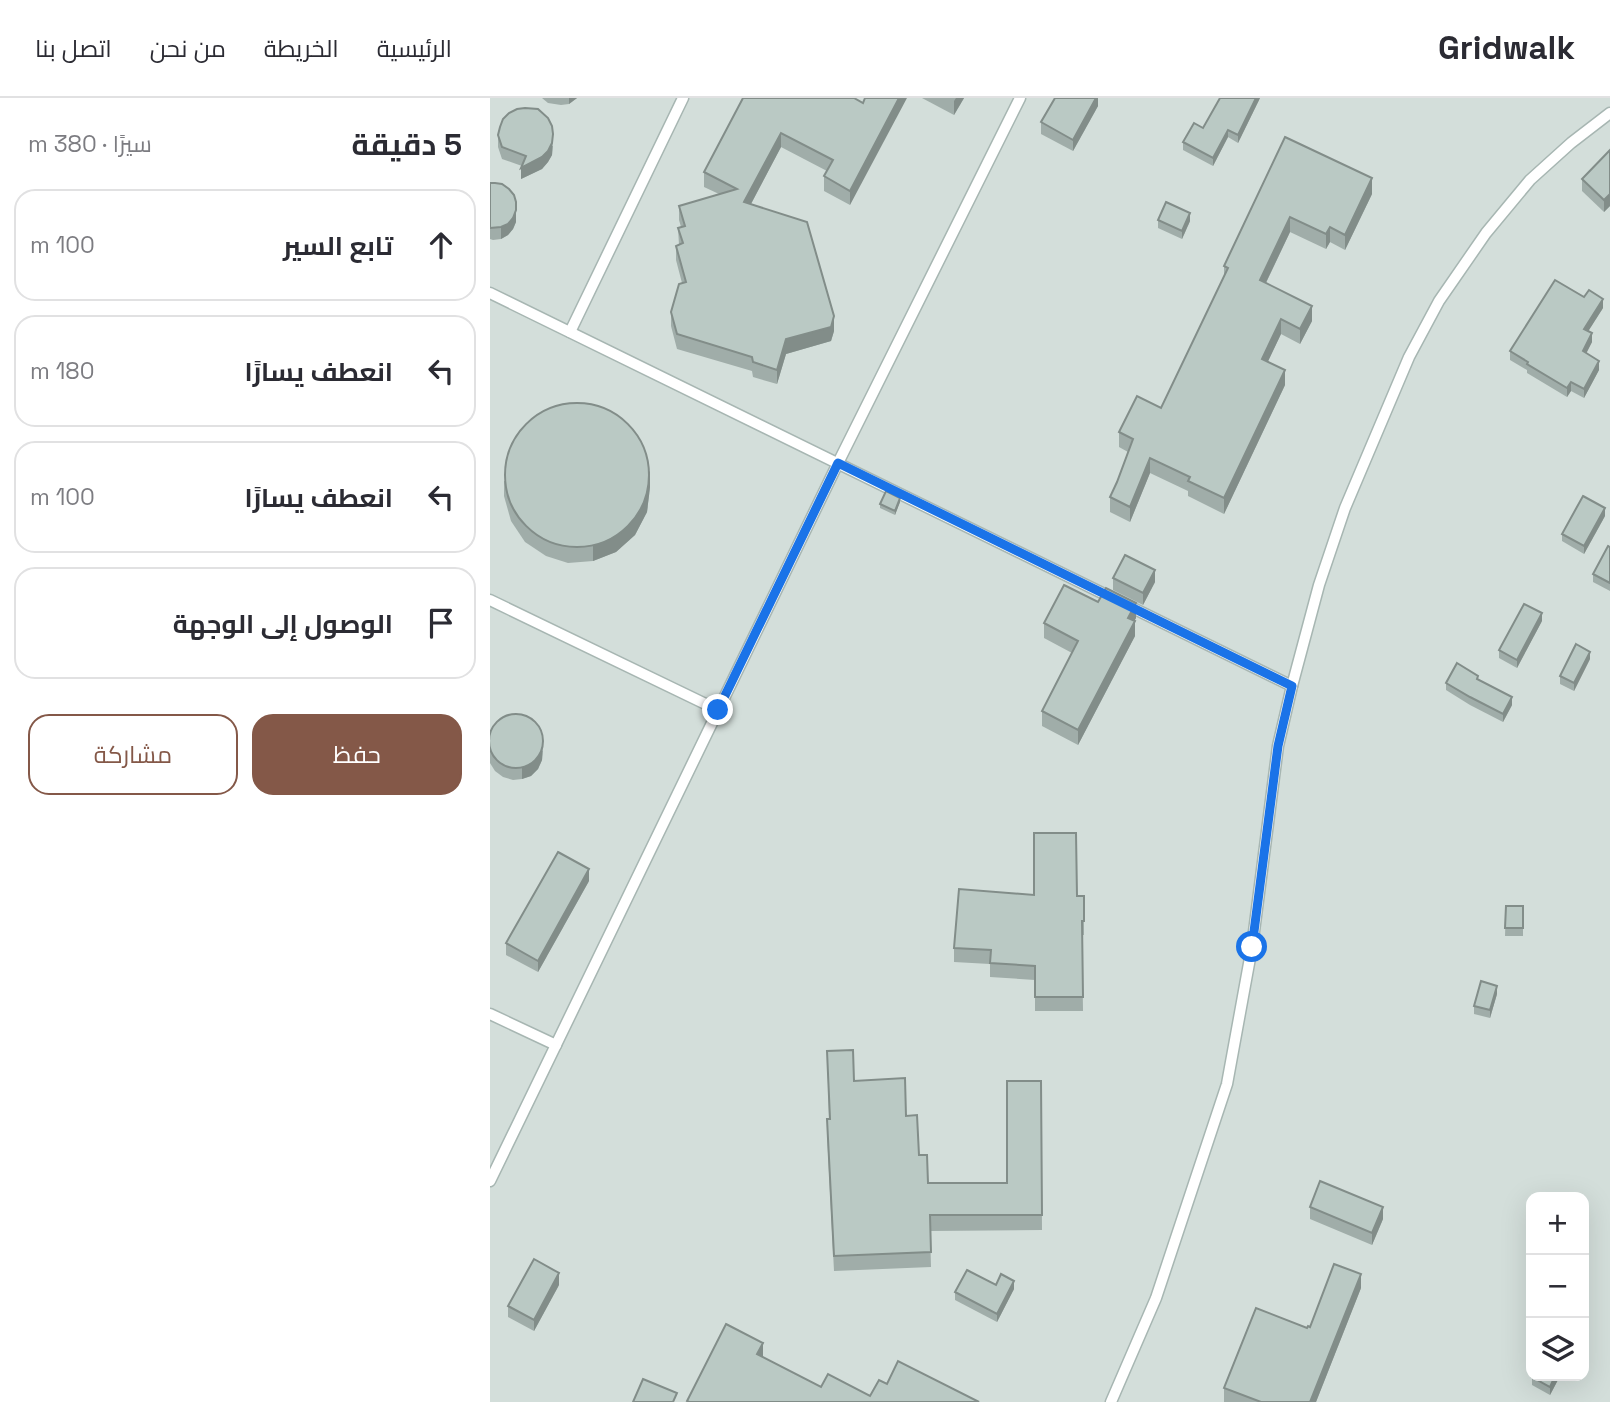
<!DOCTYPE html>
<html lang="ar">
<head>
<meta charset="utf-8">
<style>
	body { margin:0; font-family:"Space Grotesk",Cairo,sans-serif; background:#f7f7f7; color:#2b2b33; direction:rtl }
	.controls { position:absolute; right:21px; bottom:21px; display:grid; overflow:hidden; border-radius:14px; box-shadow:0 7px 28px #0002 }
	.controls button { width:63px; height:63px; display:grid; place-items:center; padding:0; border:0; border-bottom:2px solid #e1e1e2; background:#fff; color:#2b2b33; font:35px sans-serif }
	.stop { position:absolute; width:21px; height:21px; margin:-16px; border:5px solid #1a73e8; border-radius:50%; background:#fff }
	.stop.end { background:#1a73e8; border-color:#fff; box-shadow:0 2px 7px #0008 }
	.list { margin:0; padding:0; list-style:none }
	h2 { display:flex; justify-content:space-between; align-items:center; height:91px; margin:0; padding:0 28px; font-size:30px }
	h2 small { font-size:23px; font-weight:400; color:#7c7c81 }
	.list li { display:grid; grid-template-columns:46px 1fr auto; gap:21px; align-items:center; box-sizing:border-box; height:112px; margin:0 14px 14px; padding:0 14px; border:2px solid #e1e1e2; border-radius:21px }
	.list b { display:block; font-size:26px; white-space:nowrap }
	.list em { font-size:23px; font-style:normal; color:#7c7c81 }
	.actions { display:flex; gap:14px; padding:21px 28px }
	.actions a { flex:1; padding:16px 0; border:2px solid #845848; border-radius:21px; text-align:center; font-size:24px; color:#845848 }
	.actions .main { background:#845848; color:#fff }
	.icon { flex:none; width:38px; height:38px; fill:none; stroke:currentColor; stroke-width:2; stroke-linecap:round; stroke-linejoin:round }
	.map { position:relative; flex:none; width:1120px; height:1304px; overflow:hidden; direction:ltr }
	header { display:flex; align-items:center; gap:42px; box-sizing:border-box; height:98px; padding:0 35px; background:#fff; border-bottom:2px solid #e1e1e2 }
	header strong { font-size:33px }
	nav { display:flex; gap:38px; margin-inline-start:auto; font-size:24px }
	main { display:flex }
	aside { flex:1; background:#fff }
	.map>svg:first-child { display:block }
	.built { fill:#d3deda; fill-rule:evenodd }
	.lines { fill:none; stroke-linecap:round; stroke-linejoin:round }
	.lane-casing { stroke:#a7b6b2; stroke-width:13 }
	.lane { stroke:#fff; stroke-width:10 }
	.wall { fill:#a0ada9 }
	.shaded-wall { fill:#828d89 }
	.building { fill:#bac9c4; stroke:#828d89; stroke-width:2 }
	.route { stroke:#1a73e8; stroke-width:9 }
</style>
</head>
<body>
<header>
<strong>Gridwalk</strong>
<nav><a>الرئيسية</a><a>الخريطة</a><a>من نحن</a><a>اتصل بنا</a></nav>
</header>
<main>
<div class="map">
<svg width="1120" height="1304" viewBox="0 0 1120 1304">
	<rect width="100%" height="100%" fill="#e5eeea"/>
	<path class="built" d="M0 0H1120V1304H0ZM1041 1099H1094V1278H1041Z"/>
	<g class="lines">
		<g class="lane-casing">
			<g id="lane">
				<polyline points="0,195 802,588"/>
				<polyline points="80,234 193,0"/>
				<polyline points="0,502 228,612"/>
				<polyline points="0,916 66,947"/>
				<polyline points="0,1083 348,365 530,0"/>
				<polyline points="621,1304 666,1200 737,986 762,849 788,648 802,588 829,487 855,410 919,259 949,203 996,135 1040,82 1081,45 1120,15"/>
			</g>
		</g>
		<use href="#lane" class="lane"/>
	</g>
	<g class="wall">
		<polygon points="52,0 87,0 79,6 71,7 58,5"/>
		<polygon points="253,0 364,0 360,107 334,93 334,78 337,73 291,49 261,106 344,233 341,243 296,256 287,286 263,279 262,273 187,251 181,228 181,214 192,185 186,162 186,148 189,147 188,130 191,129 189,122 189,108 229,96 214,89 214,74"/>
		<polygon points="432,0 474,0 464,17"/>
		<polygon points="608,0 608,8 583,53 551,36 551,24"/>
		<polygon points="729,0 770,0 748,45 738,39 723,68 693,52 693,44 713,30 729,3"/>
		<polygon points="8,37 63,48 62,57 58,64 52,71 31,81 32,68 12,61 8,49"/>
		<polygon points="795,39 882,96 855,152 840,144 836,151 800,134 776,185 822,223 810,246 791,236 778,263 795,287 734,416 698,398 698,393 660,375 640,424 620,414 620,399 627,384 638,354 629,349 629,334 671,310 734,179 734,168"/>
		<polygon points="1120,52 1120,108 1114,114 1092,93 1092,81"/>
		<polygon points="0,85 26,116 26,124 23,131 18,137 11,141 3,142 0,141"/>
		<polygon points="668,122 700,123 692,141 668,130"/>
		<polygon points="1113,210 1098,233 1102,244 1096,255 1109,272 1094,300 1081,293 1077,299 1037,275 1037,272 1020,262 1020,253"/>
		<polygon points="14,383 160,389 157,414 145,437 126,454 103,463 78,465 56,458 35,444 21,423 14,398"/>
		<polygon points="410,404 405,417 390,410 390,406"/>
		<polygon points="1115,418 1094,456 1072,443 1072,436"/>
		<polygon points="1120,449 1120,493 1103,484 1103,476"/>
		<polygon points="623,480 665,484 653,507 623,492"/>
		<polygon points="608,504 646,520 644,523 645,538 588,647 552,628 552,613 582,555 554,540 554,525"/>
		<polygon points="1052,523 1027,570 1009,560 1009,552"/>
		<polygon points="1100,561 1084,593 1070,586 1070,578"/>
		<polygon points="988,582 1022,607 1013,624 980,607 956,592 956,585"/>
		<polygon points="0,633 53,653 52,662 48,671 41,678 32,681 23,682 13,679 5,673 0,665"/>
		<polygon points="99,783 48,874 16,857 16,845"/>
		<polygon points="544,797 594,798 594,837 592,837 593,913 545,913 545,882 500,879 500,866 464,864 464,850"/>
		<polygon points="1016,808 1033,808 1033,838 1015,838"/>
		<polygon points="1007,896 1000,920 984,916 984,908"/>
		<polygon points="337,953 364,983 416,1018 438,1085 517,1085 551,983 552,1132 440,1133 441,1169 344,1173 337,1036 337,1021 339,1021"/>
		<polygon points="820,1109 893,1121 882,1147 820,1121"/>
		<polygon points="69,1187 44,1233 18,1219 18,1208"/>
		<polygon points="506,1187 524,1191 507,1224 465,1202 465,1194"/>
		<polygon points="871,1190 826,1304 734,1304 734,1290 820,1229"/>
		<polygon points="1070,1278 1060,1297 1042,1287 1042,1279"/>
	</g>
	<g class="shaded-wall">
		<polygon points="79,0 87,0 79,6"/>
		<polygon points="409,0 417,0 360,107 360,93"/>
		<polygon points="466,0 474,0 464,17 464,3"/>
		<polygon points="606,0 608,0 608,8 583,53 583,42"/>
		<polygon points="766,0 770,0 748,45 748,37"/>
		<polygon points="738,32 738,39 723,68 723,60"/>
		<polygon points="291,35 291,49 254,119 254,104"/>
		<polygon points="63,36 62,57 58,64 52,71 31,81 31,70"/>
		<polygon points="882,80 882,96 855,152 855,137"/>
		<polygon points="1120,96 1120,108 1114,114 1114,102"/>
		<polygon points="26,104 26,124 23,131 18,137 11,141 11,129"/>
		<polygon points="700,115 700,123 692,141 692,133"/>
		<polygon points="800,119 800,134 770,197 770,182"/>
		<polygon points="840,129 840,144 836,151 836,136"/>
		<polygon points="1113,201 1113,210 1094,240 1094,231"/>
		<polygon points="822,208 822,223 810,246 810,231"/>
		<polygon points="344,218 344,233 341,243 296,256 287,286 287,272 296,241"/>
		<polygon points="791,221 791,236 772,276 772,261"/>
		<polygon points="1102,235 1102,244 1093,262 1093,253"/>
		<polygon points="1109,263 1109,272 1094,300 1094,291"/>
		<polygon points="795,272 795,287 734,416 734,400"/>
		<polygon points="1081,284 1081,293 1077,299 1077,290"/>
		<polygon points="660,360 660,375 640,424 640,409"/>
		<polygon points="160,373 160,389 157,414 145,437 126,454 103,463 103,448"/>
		<polygon points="410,400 410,404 405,417 405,413"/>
		<polygon points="1115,410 1115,418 1094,456 1094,448"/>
		<polygon points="665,472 665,484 653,507 653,495"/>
		<polygon points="646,505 646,520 638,535 638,520"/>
		<polygon points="1052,515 1052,523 1027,570 1027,562"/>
		<polygon points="645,523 645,538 588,647 588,632"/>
		<polygon points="1100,554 1100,561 1084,593 1084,585"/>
		<polygon points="1022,599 1022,607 1013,624 1013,616"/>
		<polygon points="53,641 52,662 48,671 41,678 32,681 32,670"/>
		<polygon points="99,771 99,783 48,874 48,863"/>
		<polygon points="1007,888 1007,896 1000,920 1000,912"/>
		<polygon points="893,1109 893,1121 882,1147 882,1135"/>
		<polygon points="69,1175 69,1187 44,1233 44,1222"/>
		<polygon points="871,1176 871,1190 826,1304 820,1304"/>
		<polygon points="524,1183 524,1191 507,1224 507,1216"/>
		<polygon points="273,1245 273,1258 267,1269 267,1256"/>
		<polygon points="1065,1278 1070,1278 1060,1297 1060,1289"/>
	</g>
	<g class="building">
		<polygon points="253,0 364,0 373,5 375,0 409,0 360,93 334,78 343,62 291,35 254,104 317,124 344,218 341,229 296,241 287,272 263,264 262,259 187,236 181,214 189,186 196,184 186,148 193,145 188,130 195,128 189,108 247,91 214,74"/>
		<polygon points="565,0 606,0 583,42 551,24"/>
		<polygon points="730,0 766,0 748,37 738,32 723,60 693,44 704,25 713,30"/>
		<polygon points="35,10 48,11 58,20 62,28 63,36 62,45 58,53 52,59 31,70 36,58 12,49 8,37 10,29 13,21 19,15 27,11"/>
		<polygon points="795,39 882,80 855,137 840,129 836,136 800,119 770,182 822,208 810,231 791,221 772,261 795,272 734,400 698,383 700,379 660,360 640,409 620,399 627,384 643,341 629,334 647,298 671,310 738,170 734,168"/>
		<polygon points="1120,52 1120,96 1114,102 1092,81"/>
		<polygon points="0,85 5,85 12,86 19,91 24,97 26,104 26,112 23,120 18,126 11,129 0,130"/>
		<polygon points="676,104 700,115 692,133 668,122"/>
		<polygon points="1065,182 1094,199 1099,192 1113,201 1094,231 1102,235 1093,253 1109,263 1094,291 1081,284 1077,290 1037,266 1038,264 1020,253"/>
		<circle cx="87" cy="377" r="72"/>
		<polygon points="396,393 410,400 405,413 390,406"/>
		<polygon points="1093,398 1115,410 1094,448 1072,436"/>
		<polygon points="1118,448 1120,449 1120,485 1103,476"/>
		<polygon points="635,457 665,472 653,495 623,480"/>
		<polygon points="574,487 608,504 616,490 646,505 638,520 645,523 588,632 552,613 588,543 554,525"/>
		<polygon points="1034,506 1052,515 1027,562 1009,552"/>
		<polygon points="1086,546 1100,554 1084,585 1070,578"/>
		<polygon points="967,565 988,578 987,581 1022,599 1013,616 980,599 956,585"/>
		<circle cx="26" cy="643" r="27"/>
		<polygon points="544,735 586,735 587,798 594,798 594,823 592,823 593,899 545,899 545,868 500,865 501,852 464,850 469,791 544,797"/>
		<polygon points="68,754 99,771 48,863 16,845"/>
		<polygon points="1016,808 1033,808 1033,830 1015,830"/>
		<polygon points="991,883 1007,888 1000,912 984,908"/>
		<polygon points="363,952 364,983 415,980 416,1018 427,1017 429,1057 437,1057 438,1085 517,1085 517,983 551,983 552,1117 440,1117 441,1154 344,1158 337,1021 340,1021 337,953"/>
		<polygon points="830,1083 893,1109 882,1135 820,1109"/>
		<polygon points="44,1161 69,1175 44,1222 18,1208"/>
		<polygon points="844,1166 871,1176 820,1304 771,1304 734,1290 766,1210 817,1230 818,1228 820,1229"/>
		<polygon points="477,1172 506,1187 511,1176 524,1183 507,1216 465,1194"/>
		<polygon points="236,1226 273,1245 267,1256 331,1289 338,1276 380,1298 389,1282 397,1286 408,1263 489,1304 199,1304 197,1303"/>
		<polygon points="1043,1278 1065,1278 1060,1289 1042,1279"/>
		<polygon points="153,1281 187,1295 183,1304 143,1304"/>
	</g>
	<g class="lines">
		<polyline class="route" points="228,612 348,365 802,588 788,648 762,849"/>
	</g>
</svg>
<div class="controls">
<button>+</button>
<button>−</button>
<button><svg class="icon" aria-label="layers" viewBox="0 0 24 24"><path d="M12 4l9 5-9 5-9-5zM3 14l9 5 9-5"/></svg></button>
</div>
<div class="stop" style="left:762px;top:849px"></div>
<div class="stop end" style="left:228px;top:612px"></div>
</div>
<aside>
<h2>5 دقيقة<small>سيرًا · 380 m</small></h2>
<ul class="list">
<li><svg class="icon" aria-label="ahead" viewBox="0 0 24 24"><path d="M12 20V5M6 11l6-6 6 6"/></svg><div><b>تابع السير</b></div><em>100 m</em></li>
<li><svg class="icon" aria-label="left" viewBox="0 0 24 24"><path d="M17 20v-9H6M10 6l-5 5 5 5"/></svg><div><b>انعطف يسارًا</b></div><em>180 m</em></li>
<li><svg class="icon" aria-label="left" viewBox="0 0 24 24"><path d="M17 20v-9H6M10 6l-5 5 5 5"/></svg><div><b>انعطف يسارًا</b></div><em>100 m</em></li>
<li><svg class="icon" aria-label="arrive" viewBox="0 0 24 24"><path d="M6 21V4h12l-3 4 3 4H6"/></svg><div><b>الوصول إلى الوجهة</b></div></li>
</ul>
<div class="actions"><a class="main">حفظ</a><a>مشاركة</a></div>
</aside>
</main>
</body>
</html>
